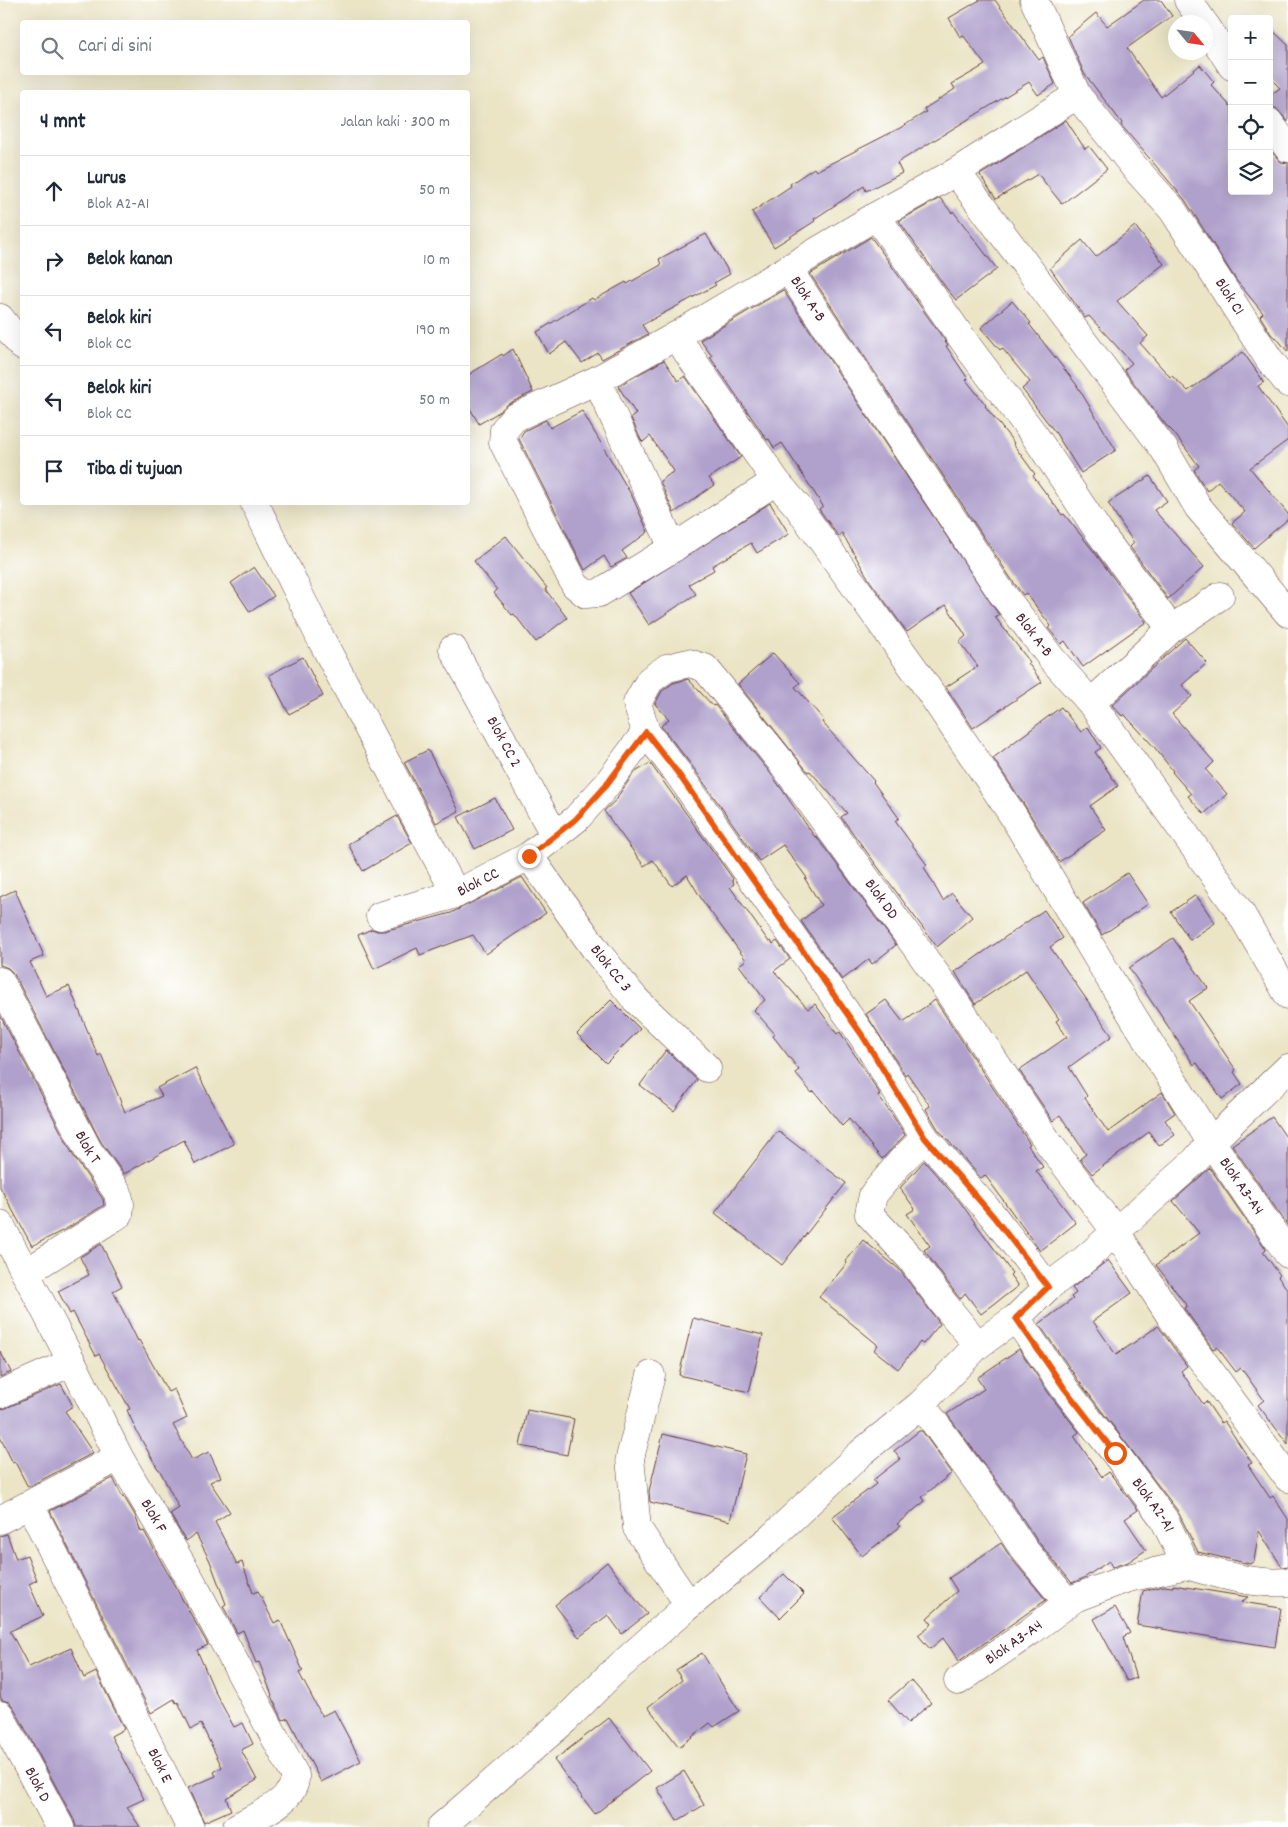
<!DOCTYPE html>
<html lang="id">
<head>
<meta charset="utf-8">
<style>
	body { margin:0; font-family:Dekko,sans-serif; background:#f6f6f7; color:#1f2937 }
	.controls { position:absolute; right:15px; top:15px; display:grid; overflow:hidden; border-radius:5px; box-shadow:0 5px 20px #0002 }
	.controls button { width:45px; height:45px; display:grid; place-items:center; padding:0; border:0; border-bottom:1px solid #e0e1e3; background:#fff; color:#1f2937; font:25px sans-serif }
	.compass { position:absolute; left:1168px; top:15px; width:45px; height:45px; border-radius:50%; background:#fff; box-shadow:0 5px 20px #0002; rotate:119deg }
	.stop { position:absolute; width:15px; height:15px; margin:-11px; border:4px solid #ea580c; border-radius:50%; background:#fff }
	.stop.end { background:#ea580c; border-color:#fff; box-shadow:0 1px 5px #0008 }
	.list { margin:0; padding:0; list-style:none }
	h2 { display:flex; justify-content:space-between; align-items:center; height:65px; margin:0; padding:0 20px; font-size:21px }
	h2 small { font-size:16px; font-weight:400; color:#747a83 }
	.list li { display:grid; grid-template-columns:32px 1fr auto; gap:15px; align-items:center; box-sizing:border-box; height:70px; padding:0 20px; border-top:1px solid #e0e1e3 }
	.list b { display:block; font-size:19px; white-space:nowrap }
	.list p { margin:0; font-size:16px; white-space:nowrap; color:#747a83 }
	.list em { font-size:16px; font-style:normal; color:#747a83 }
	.icon { flex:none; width:28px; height:28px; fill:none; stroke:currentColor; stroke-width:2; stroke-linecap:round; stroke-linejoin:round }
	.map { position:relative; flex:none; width:1288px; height:1827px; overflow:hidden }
	.search { position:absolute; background:#fff; box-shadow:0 5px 20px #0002; left:20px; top:20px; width:450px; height:55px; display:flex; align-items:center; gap:12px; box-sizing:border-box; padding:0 18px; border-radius:5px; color:#747a83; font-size:19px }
	.panel { position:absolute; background:#fff; box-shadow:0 5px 20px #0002; left:20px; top:90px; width:450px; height:415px; border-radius:5px }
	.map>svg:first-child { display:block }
	.building { fill:#b0a1cc }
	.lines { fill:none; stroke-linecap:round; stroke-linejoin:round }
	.street-casing { stroke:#623d42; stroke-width:29 }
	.street { stroke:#fff; stroke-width:28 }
	.route { stroke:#ea580c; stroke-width:6 }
	.labels { text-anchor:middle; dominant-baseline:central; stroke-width:5; stroke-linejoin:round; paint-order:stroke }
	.street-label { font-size:16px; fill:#4a1f2b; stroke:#fff }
</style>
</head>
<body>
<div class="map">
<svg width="1288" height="1827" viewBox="0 0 1288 1827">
	<rect width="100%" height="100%" fill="#fff"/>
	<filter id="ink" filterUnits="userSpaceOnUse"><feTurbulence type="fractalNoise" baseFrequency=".02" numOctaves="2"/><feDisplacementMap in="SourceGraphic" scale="10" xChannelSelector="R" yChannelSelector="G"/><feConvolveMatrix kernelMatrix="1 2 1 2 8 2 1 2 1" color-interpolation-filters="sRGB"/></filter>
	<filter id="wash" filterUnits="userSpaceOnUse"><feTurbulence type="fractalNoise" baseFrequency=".0096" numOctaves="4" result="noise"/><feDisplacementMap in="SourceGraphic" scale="20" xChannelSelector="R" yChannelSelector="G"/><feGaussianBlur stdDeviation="1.12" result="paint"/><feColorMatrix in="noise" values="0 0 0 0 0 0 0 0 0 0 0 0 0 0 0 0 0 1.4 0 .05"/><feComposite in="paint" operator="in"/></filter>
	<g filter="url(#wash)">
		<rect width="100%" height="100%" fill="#ebe5c6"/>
		<g id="blocks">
			<g class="building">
				<polygon points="980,0 995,0 1039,60 1043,57 1055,84 1038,95 1029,82 897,163 902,173 866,191 864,186 814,219 815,221 774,247 752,212 791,186 790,184 814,168 816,171 900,128 926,112 924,109 955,89 952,84 985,65 963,35 960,37 949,18"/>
				<polygon points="1144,0 1161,0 1172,16 1127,48 1161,97 1200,65 1214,82 1211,85 1232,108 1232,191 1269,191 1269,149 1281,162 1288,163 1288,352 1276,337 1275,338 1271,334 1260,316 1263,313 1236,280 1185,200 1121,125 1122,123 1084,73 1068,36 1096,13 1107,26"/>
				<polygon points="1269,27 1288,45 1288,122 1276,108 1269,107 1269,96 1280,88 1269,77"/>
				<polygon points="1066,120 1085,149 1089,146 1107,169 1062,204 1038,174 996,199 980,175"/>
				<polygon points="940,198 952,213 953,211 997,269 956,300 946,288 899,221"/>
				<polygon points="1135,226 1164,264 1117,301 1148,336 1140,343 1170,377 1172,376 1188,391 1243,352 1264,382 1258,386 1288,428 1288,440 1250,468 1288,514 1288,519 1254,548 1232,523 1245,512 1218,481 1207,491 1194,470 1199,466 1174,433 1165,424 1124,370 1132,363 1089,316 1085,318 1050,268 1082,240 1096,257"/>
				<polygon points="706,234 730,274 714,283 716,285 642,325 648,334 602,359 598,353 582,363 566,342 549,354 537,332 592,298 594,300 626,282 627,284 661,265 659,259"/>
				<polygon points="871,237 948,345 946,346 968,379 966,380 986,405 985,406 1014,443 1013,444 1035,474 1033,476 1062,515 1064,514 1095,553 1146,622 1083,667 1065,641 1061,644 1048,628 1051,626 1026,593 1023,595 1014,583 810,274"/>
				<polygon points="783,290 999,615 995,617 1030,662 1028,663 1042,682 973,728 946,687 978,666 959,642 966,636 946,605 907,632 870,581 842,533 838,536 819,509 823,506 782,443 774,448 769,439 767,440 710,357 712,356 700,340"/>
				<polygon points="1012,301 1031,323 1029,324 1076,384 1116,450 1081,473 1055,432 1022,389 1030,382 1002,348 1000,350 981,328"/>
				<polygon points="513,349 533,392 508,404 499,412 479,424 468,405 468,375 502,354 503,356"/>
				<polygon points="664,360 678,381 685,376 741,457 709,478 714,485 674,513 660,481 674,471 650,436 643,442 641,440 631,418 636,414 618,386"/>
				<polygon points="582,411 632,496 648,532 622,551 627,558 611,567 604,556 585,570 519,439 524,431 546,420 550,428"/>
				<polygon points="1150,476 1167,501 1154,510 1204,567 1168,599 1130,547 1134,543 1108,503"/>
				<polygon points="770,503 789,534 757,553 751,543 712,566 714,570 689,584 696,594 649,625 628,593"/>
				<polygon points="506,536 547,588 545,589 567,618 536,642 514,614 512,615 494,593 497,590 474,561"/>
				<polygon points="254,567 274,596 250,612 231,583"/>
				<polygon points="1185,638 1207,663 1182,685 1192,696 1172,714 1214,762 1206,770 1227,794 1204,814 1188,796 1191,794 1172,772 1173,771 1155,748 1124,714 1122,716 1112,705"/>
				<polygon points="773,653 800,683 795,687 824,720 822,722 874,781 873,782 899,818 895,821 927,865 924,867 943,901 952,893 972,917 937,947 841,817 847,813 810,771 808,772 738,684"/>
				<polygon points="303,657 323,696 289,714 269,675"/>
				<polygon points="688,679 713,706 715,705 771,774 815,837 816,836 896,945 872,964 869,959 842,980 801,921 821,905 805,879 807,878 783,845 759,861 690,763 661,726 669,719 655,704 662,691 673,683"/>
				<polygon points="1061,707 1081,732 1088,727 1101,748 1095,752 1118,786 1090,806 1106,830 1059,862 1025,806 993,758"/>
				<polygon points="428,750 459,811 436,823 404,762"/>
				<polygon points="650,763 733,879 732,880 734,884 730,887 769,942 771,941 773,944 777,941 790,959 774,971 808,1009 815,1004 837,1034 840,1032 880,1094 878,1096 893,1116 905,1135 882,1159 849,1119 842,1126 814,1091 812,1093 795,1073 799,1070 773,1036 775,1034 754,1010 765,1000 739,965 746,960 704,903 687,875 672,886 653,860 644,866 604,811 618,798 618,796 634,773"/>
				<polygon points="495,798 512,830 475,849 458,817"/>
				<polygon points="397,816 412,843 363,871 348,844"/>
				<polygon points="1127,873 1148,904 1102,935 1083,903"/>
				<polygon points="522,877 546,913 486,954 473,935 420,955 417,948 374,969 358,935 372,929 377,931 384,931 451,913"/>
				<polygon points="15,890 44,956 30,962 46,996 69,986 98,1056 101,1054 125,1112 162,1096 157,1088 195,1068 234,1144 195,1164 184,1140 124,1174 101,1142 14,974 8,968 0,965 0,897"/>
				<polygon points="1196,895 1215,923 1190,940 1171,912"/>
				<polygon points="1044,910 1063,938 1050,947 1112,1036 1069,1067 1087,1096 1085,1098 1108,1132 1162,1092 1175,1113 1165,1120 1175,1135 1159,1146 1149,1132 1092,1174 1080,1159 1086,1154 1060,1115 1053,1121 1019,1070 1067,1037 1056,1021 1059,1019 1026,970 975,1004 955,972"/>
				<polygon points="1173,938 1208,988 1189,1001 1236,1070 1234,1072 1242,1084 1222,1099 1197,1063 1194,1065 1129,968"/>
				<polygon points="611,1000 640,1029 606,1063 577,1034"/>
				<polygon points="886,1000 903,1022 935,1000 1030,1144 1028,1145 1043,1167 1036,1171 1076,1223 1040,1251 985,1175 981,1178 938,1129 926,1109 930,1106 907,1073 905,1075 866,1014"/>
				<polygon points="0,1015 74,1157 103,1199 104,1205 66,1229 32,1246 0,1187"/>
				<polygon points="666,1050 697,1080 674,1111 640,1085"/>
				<polygon points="1272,1117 1288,1140 1288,1226 1232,1145"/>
				<polygon points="778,1131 846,1183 782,1265 715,1213"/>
				<polygon points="924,1161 960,1202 1012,1273 1010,1275 1018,1286 981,1314 965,1293 960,1299 956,1294 924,1250 930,1246 907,1214 915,1209 900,1188"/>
				<polygon points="1210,1168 1266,1249 1263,1252 1280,1275 1278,1277 1288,1290 1288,1444 1258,1405 1264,1400 1241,1368 1236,1372 1217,1347 1213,1349 1184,1308 1187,1306 1156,1265 1199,1233 1173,1201"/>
				<polygon points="863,1240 899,1269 940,1324 923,1344 920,1342 898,1369 874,1350 878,1345 819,1297 847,1263 846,1261"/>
				<polygon points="101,1244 122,1286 113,1291 138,1341 139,1340 168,1392 174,1389 187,1418 173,1425 192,1460 209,1452 221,1477 210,1482 230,1512 215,1522 237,1564 242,1562 253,1593 258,1591 274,1623 280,1620 303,1671 299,1673 322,1716 334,1710 361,1761 321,1782 288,1718 283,1720 271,1696 272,1695 259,1662 256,1663 243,1630 237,1633 223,1606 226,1604 210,1561 196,1534 186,1541 170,1514 179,1508 159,1469 158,1469 137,1432 127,1410 130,1409 99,1354 96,1356 73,1312 70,1314 58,1291 89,1275 80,1257"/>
				<polygon points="1108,1260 1132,1293 1093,1321 1116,1355 1158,1326 1187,1366 1181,1371 1203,1404 1206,1401 1221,1423 1224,1421 1252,1463 1248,1465 1270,1498 1273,1496 1288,1519 1288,1566 1282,1567 1259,1531 1254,1561 1250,1564 1198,1552 1177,1510 1078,1380 1039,1324 1073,1299 1071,1297 1076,1293 1072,1288"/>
				<polygon points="693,1318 763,1335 749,1392 679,1375"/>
				<polygon points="1019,1349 1052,1398 1079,1432 1074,1436 1102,1477 1109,1472 1138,1510 1125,1519 1146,1550 1128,1562 1112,1567 1109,1561 1084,1578 1072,1583 1036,1539 1011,1501 947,1414 984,1389 977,1378"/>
				<polygon points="0,1351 11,1372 0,1377"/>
				<polygon points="61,1384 73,1406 65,1411 93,1453 28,1487 15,1462 13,1463 0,1437 0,1409 6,1408"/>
				<polygon points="527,1410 574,1419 567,1455 520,1446"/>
				<polygon points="919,1431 922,1431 952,1473 922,1497 925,1501 897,1524 900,1527 862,1556 832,1517 876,1484 873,1480 900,1459 894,1451"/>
				<polygon points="663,1434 746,1454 730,1521 650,1502 649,1491"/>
				<polygon points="113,1478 123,1498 124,1497 135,1515 141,1532 144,1531 208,1645 197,1650 215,1692 234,1727 243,1723 253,1744 241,1750 257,1780 226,1798 231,1810 204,1822 188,1788 216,1776 214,1772 222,1767 201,1724 191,1729 178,1702 176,1703 174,1699 151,1713 50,1511"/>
				<polygon points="7,1534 16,1559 27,1555 37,1580 29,1584 43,1616 10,1631 29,1667 71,1648 84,1678 96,1672 124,1729 111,1736 144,1799 127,1807 140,1827 76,1827 74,1820 14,1708 9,1702 2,1700 0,1696 0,1536"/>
				<polygon points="1001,1543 1011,1558 1046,1600 959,1661 943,1638 930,1649 918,1635 932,1624 927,1618 957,1591 949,1578"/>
				<polygon points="607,1562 647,1614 622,1634 608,1615 579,1637 555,1605"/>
				<polygon points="784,1574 804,1594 780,1618 760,1597"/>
				<polygon points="1173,1585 1248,1597 1241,1602 1281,1608 1275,1647 1137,1625 1143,1591 1164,1586 1173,1587"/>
				<polygon points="1115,1607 1130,1633 1123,1637 1136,1678 1127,1681 1094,1619"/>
				<polygon points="702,1653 739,1711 714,1727 710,1723 679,1747 648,1707 682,1680 676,1670"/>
				<polygon points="911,1680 931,1703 908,1723 888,1700"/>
				<polygon points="609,1718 650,1771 595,1814 554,1760"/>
				<polygon points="684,1771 704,1805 677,1821 657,1788"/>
			</g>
		</g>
	</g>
	<g filter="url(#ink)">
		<use href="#blocks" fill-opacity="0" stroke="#623d42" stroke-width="1"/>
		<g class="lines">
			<g class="street-casing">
				<g id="street">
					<polyline points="1034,0 1077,95"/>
					<polyline points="1188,0 1203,22"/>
					<polyline points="1206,26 1232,66"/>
					<polyline points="1269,122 1288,148"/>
					<polyline points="876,216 971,351 1035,436 1099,532 1171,629 1091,703"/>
					<path id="s1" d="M788 269 1001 592 1052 659 1091 703 1185 834 1240 912 1288 995"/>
					<polyline points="0,318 22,346"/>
					<polyline points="676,336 876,216 956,172"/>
					<polyline points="597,380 673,548"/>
					<polyline points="1288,383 1269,359 1172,209 1135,168 1077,95 956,172 1164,449 1198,507 1288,613"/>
					<path id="s2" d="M776 481 673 548 599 593 586 594 575 585 503 442 504 430 514 418 597 380 676 336 776 481 798 507 920 677 1012 814 1116 989 1211 1142 1288 1254"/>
					<polyline points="254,502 321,639 456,894"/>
					<polyline points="1171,629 1220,596"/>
					<path id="s3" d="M453 649 555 836"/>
					<path id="s4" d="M529 856 598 953 635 999 707 1068"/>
					<path id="s5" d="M380 916 456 894 529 856 576 819 604 788 646 732"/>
					<path id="s6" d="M0 981 88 1150 118 1193 120 1204 119 1214 113 1218 25 1273"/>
					<polyline points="925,1138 903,1159 873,1195 869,1214 911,1259 944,1304 978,1345"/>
					<path id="s7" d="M0 1224 72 1362 119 1457 192 1582 295 1775C297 1801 256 1816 237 1827"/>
					<path id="s8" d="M1048 1287 993 1216 925 1138 862 1035 677 772 646 732 637 703 650 680 667 668 689 663 705 668 783 764 948 991 1050 1145 1116 1232 1173 1320 1288 1478"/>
					<path id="s9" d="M1016 1318 1065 1389 1115 1453 1164 1519 1186 1565C1218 1574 1255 1585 1288 1582"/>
					<polyline points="651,1375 630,1458 637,1528 689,1605"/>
					<polyline points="0,1394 72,1362"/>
					<polyline points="921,1404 998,1510 1023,1548 1068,1603 1075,1598 1128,1578 1186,1565"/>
					<path id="s10" d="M30 1505 190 1827"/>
					<polyline points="0,1520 119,1457"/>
					<path id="s11" d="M958 1681 1031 1631 1068 1603"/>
					<path id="s12" d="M0 1715 60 1827"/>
					<polyline points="441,1827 565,1720 611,1674 682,1611 772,1537 861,1453 921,1404 978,1345 1016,1318 1048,1287 1084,1260 1195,1161 1211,1142 1288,1068"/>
				</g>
			</g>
			<use href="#street" class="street"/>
		</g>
	</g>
	<g class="lines" filter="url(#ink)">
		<polyline class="route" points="529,856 576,819 604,788 646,732 677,772 862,1035 925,1138 993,1216 1048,1287 1016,1318 1065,1389 1115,1453"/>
	</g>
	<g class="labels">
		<g class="street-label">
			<text transform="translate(1229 297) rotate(57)">Blok C1</text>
			<text stroke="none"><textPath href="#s1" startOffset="36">Blok A-B</textPath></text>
			<text stroke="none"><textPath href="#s1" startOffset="441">Blok A-B</textPath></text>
			<text stroke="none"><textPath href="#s3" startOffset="106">Blok CC 2</textPath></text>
			<text stroke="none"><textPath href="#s5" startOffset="104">Blok CC</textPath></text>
			<text stroke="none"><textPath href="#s8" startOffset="1094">Blok DD</textPath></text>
			<text stroke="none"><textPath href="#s4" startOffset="139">Blok CC 3</textPath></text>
			<text stroke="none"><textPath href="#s6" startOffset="188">Blok T</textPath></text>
			<text stroke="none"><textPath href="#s2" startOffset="1628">Blok A3-A4</textPath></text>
			<text stroke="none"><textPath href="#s9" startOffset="232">Blok A2-A1</textPath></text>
			<text stroke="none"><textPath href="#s7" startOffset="330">Blok F</textPath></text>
			<text stroke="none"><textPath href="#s11" startOffset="68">Blok A3-A4</textPath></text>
			<text stroke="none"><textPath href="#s10" startOffset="291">Blok E</textPath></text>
			<text stroke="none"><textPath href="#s12" startOffset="79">Blok D</textPath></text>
		</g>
	</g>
</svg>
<div class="controls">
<button>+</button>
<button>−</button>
<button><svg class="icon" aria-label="locate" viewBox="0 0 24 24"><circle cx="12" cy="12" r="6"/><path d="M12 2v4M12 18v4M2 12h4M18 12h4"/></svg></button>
<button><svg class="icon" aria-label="layers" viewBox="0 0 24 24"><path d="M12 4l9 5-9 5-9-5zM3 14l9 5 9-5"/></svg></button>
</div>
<svg class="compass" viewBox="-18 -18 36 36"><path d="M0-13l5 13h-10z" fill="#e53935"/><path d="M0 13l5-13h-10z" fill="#747a83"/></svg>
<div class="stop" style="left:1115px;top:1453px"></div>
<div class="stop end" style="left:529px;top:856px"></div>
<div class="search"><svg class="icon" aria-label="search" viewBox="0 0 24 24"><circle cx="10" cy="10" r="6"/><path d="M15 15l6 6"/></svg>Cari di sini</div>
<section class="panel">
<h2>4 mnt<small>Jalan kaki · 300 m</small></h2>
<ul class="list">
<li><svg class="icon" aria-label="ahead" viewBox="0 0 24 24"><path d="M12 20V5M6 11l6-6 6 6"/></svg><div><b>Lurus</b><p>Blok A2-A1</p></div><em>50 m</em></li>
<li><svg class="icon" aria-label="right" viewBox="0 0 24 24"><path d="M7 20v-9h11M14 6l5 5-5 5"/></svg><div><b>Belok kanan</b></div><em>10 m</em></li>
<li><svg class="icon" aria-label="left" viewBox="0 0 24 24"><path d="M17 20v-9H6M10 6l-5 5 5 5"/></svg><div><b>Belok kiri</b><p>Blok CC</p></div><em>190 m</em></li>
<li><svg class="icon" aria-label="left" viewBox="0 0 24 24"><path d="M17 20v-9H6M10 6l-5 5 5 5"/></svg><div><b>Belok kiri</b><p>Blok CC</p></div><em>50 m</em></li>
<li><svg class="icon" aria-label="arrive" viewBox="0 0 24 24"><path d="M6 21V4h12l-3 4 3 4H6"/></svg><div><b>Tiba di tujuan</b></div></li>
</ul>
</section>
</div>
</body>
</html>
